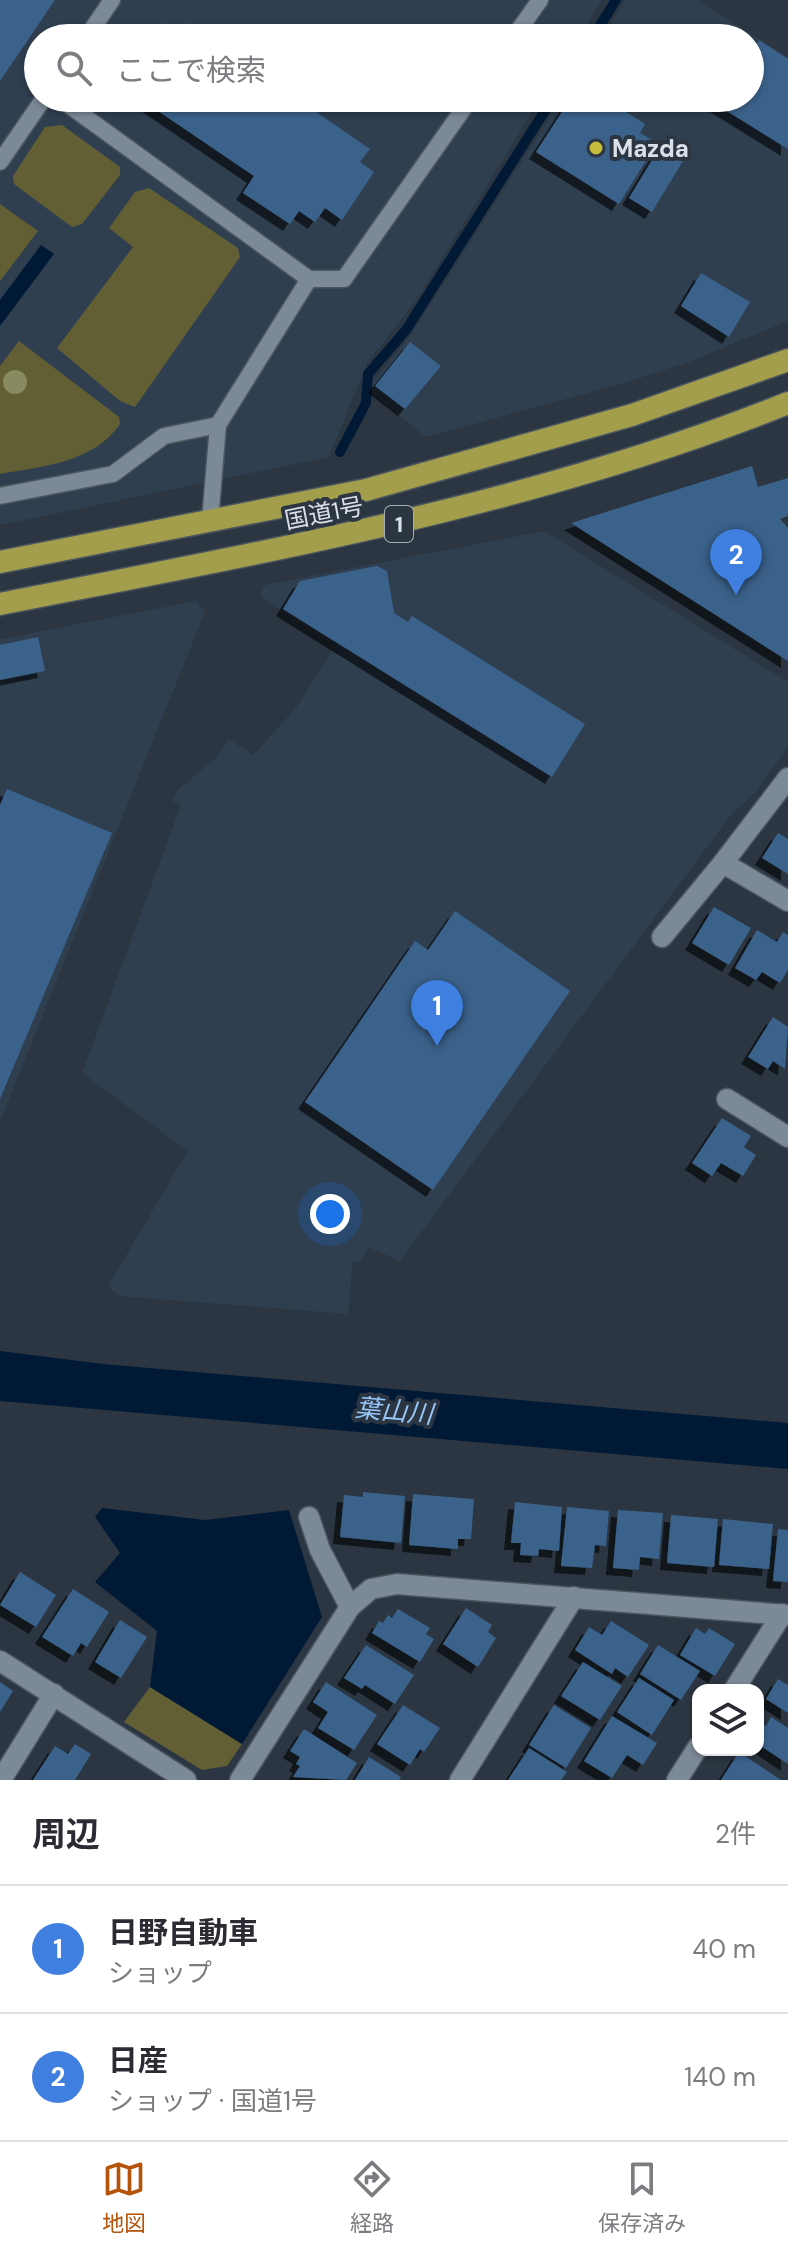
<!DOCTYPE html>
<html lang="ja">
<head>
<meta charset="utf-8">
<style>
	body { margin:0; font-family:"DM Sans","Noto Sans JP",sans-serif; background:#f2f2f3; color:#2b2b33 }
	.controls { position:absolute; right:24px; bottom:24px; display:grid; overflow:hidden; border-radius:16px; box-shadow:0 2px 6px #0004 }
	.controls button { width:72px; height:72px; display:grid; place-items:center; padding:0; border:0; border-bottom:2px solid #e1e1e2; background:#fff; color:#2b2b33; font:40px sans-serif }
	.you { position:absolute; left:330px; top:1214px; width:28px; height:28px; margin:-20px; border:6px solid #fff; border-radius:50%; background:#1a73e8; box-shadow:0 0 0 12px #1a73e833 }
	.badge { display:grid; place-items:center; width:52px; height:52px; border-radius:50%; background:#b45309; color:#fff; font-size:26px; font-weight:700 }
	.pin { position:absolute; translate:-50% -66px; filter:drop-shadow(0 2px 4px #0008) }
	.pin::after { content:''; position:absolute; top:42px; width:28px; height:24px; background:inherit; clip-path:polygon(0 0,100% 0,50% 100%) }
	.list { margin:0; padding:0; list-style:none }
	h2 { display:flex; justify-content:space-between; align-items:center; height:104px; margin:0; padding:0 32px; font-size:34px }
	h2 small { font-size:26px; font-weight:400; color:#7c7c81 }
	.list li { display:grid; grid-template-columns:52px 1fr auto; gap:24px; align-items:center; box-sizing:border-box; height:128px; padding:0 32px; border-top:2px solid #e1e1e2 }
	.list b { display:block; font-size:30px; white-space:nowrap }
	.list p { margin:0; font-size:26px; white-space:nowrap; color:#7c7c81 }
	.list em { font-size:26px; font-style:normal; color:#7c7c81 }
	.icon { flex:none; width:44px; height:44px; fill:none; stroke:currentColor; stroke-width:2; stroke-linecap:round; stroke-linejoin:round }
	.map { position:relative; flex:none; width:788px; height:1780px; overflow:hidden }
	.search { position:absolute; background:#fff; box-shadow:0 2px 6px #0004; left:24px; right:24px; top:24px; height:88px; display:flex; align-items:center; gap:20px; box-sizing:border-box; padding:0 28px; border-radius:44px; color:#7c7c81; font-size:30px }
	.sheet { height:360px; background:#fff }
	nav { display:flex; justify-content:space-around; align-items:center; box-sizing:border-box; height:112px; border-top:2px solid #e1e1e2; background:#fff; font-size:22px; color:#7c7c81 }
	nav a { display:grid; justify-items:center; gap:4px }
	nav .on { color:#b45309 }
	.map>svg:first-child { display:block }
	.built { fill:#2f3f50 }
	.green { fill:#625f34 }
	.water { fill:#001a36 }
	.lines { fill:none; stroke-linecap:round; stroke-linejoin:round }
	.stream { stroke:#001a36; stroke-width:10 }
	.building { fill:#3a628b; filter:url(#shadow) }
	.service-casing { stroke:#4b555f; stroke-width:19 }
	.minor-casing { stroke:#4b555f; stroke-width:23 }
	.trunk-casing { stroke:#4b555f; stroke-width:25 }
	.service { stroke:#7c8997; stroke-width:16 }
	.minor { stroke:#7c8997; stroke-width:20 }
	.trunk { stroke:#a29e4c; stroke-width:22 }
	.tree { fill:#888a5f }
	.poi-dot { fill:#c6bc3c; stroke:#2b3642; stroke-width:3 }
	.labels { text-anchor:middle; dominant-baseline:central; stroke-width:8; stroke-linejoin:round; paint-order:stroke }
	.shield { fill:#2b3642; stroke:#a6aeb7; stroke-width:2 }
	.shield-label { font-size:22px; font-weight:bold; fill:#dae1e9 }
	.poi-label { font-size:24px; font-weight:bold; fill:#dae1e9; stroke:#2b3642; text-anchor:start }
	.street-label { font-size:24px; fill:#dae1e9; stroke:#2b3642 }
	.water-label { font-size:26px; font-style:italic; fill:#96c5f8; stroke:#2b3642 }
</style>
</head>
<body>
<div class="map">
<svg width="788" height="1780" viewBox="0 0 788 1780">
	<defs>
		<filter id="shadow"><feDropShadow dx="-7" dy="7" stdDeviation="0" flood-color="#0009"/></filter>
	</defs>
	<rect width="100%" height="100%" fill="#2b3642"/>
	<g class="built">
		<polygon points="0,0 602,0 578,38 38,38 38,98 541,98 415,302 367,363 329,457 0,525"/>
		<polygon points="626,0 697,0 788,57 788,321 689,362 621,384 426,437 367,389 412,333 562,98 750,98 750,38 601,38"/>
		<polygon points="544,531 788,682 788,747 756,792 733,812 400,1261 368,1247 361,1262 353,1261 348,1314 119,1296 108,1286 188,1151 82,1073 181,805 173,801 178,790 216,758 229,739 253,755 296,708 335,646 260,596 265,585"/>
		<polygon points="196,601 205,612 0,1121 0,639"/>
	</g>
	<g class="green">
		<polygon points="62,125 120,167 120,175 82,224 72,227 14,184 13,176 45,127"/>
		<polygon points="149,188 238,248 240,257 135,407 120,401 57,348 133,247 109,228 135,192"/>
		<polygon points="0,204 38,231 0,281"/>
		<path d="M19 341 119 417 120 424C93 463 43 466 0 474V366Z"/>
		<polygon points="150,1687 242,1744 227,1766 202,1770 124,1722"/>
	</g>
	<g class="water">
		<polygon points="41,245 54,254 0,326 0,300"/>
		<polygon points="0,1351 103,1364 788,1423 788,1469 0,1401"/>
		<polygon points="102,1508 205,1520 289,1510 322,1617 242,1744 150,1687 157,1631 95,1582 120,1553 95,1517"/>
	</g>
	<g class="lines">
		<g class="stream">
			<polyline points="592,38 616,0"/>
			<polyline points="340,452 366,403 368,374 406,330 553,98"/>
		</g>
	</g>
	<g class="building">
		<polygon points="0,0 55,0 0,81"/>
		<polygon points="165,23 180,33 187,23 208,38 154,38"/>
		<polygon points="759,40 788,59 788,149 717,105 722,98 750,98 750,54"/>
		<polygon points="139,98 296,98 370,149 360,162 374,172 342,220 325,208 315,222 299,211 290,224 243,193 254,176"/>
		<polygon points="571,98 604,98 645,124 640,133 657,143 619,204 536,152"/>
		<polygon points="663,142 686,156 652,212 629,198"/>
		<polygon points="701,273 750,302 729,337 681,306"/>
		<polygon points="410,342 441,366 405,409 375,386"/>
		<polygon points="752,466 758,487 788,478 788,516 780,519 788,528 788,661 571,523"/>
		<polygon points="377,566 387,571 394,613 408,622 412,616 585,724 552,777 283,609 300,581"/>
		<polygon points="38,637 45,671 0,680 0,645"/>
		<polygon points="7,789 112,833 0,1099 0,805"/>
		<polygon points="778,833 788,839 788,874 762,858"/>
		<polygon points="714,907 751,928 729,965 692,943"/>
		<polygon points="455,911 570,991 433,1190 305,1102 415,941 428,950"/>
		<polygon points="757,930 777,942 783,932 788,935 788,970 780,983 762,972 756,980 735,968"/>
		<polygon points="773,1017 788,1027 785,1069 773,1061 768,1069 748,1057"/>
		<polygon points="722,1118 751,1136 744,1147 756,1155 743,1176 721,1163 712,1176 692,1163"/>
		<polygon points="363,1492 405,1496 401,1543 340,1537 344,1495 363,1497"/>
		<polygon points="413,1494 474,1499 471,1539 458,1539 458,1549 409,1545"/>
		<polygon points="515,1502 562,1507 559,1551 539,1549 538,1556 520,1555 521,1543 511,1543"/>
		<polygon points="567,1507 609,1511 606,1546 595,1545 592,1568 561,1566"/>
		<polygon points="618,1510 663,1513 659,1559 640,1557 639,1570 613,1568"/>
		<polygon points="671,1515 718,1519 714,1567 667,1563"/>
		<polygon points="723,1519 773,1524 769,1569 719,1565"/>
		<polygon points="778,1529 788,1530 788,1582 773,1581"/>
		<polygon points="20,1572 56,1595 36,1627 0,1605"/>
		<polygon points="73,1589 109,1612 87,1647 81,1643 73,1656 42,1637"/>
		<polygon points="466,1608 492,1625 488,1632 496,1638 478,1667 443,1644"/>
		<polygon points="398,1609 430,1628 426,1634 434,1639 420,1662 372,1633 379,1621 383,1623 388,1615 392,1618"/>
		<polygon points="120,1620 147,1637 121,1678 95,1662"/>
		<polygon points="611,1621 649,1645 628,1677 615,1668 612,1674 575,1650 589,1627 602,1635"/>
		<polygon points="696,1628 705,1634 709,1628 735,1644 715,1676 680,1655"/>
		<polygon points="366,1645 414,1675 395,1704 365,1685 362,1689 344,1678"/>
		<polygon points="658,1645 700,1671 681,1700 640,1674"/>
		<polygon points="583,1662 622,1686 600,1720 561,1696"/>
		<polygon points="639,1678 674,1700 652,1735 617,1712"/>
		<polygon points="778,1679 788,1685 788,1713 766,1699"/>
		<polygon points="0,1682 13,1691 0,1712"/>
		<polygon points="326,1682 377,1715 354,1750 318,1728 328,1712 313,1702"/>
		<polygon points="403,1705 440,1728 424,1752 420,1749 410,1765 377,1744"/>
		<polygon points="554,1705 591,1728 566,1768 529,1745"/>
		<polygon points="612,1716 657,1743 643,1765 627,1755 612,1778 584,1761"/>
		<polygon points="771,1717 788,1728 788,1764 758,1744 758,1721 766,1726"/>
		<polygon points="304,1729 357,1763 346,1780 293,1777 300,1766 296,1764 300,1757 290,1751"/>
		<polygon points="75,1744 91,1754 75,1780 33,1780 55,1746 68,1754"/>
		<polygon points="529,1748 567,1772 561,1780 508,1780"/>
		<polygon points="739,1752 781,1780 721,1780"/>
		<polygon points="369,1757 401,1777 399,1780 355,1780"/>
	</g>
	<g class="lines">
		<g class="service-casing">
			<g id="service">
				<polyline points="86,38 112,0"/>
				<polyline points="513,38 540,0"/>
				<polyline points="59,98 309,279"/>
				<polyline points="0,162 44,98"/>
				<polyline points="0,496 113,474 164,436 218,425"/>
				<polyline points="210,521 218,425 309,279 344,279 471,98"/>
			</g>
		</g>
		<g class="minor-casing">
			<g id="minor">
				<polyline points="788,778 723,863 788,901"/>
				<polyline points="662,937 723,863"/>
				<polyline points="727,1099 788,1137"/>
				<polyline points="309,1517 320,1550 350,1607"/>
				<polyline points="0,1661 186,1780"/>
				<polyline points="734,1690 782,1614"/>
				<polyline points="1,1780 54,1694"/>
				<polyline points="240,1780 350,1607 371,1589 397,1584 788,1615"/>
				<polyline points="460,1780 574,1597"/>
				<polyline points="677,1780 698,1747"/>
			</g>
		</g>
		<g class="trunk-casing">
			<g id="trunk">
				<polyline points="0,562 366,490 632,415 788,360"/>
				<path d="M0 604C268 551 533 505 788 403"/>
			</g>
		</g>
		<use href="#service" class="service"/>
		<use href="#minor" class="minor"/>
		<use href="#trunk" class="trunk"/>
	</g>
	<circle class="tree" cx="15" cy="382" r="12"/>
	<circle class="poi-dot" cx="596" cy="148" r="8"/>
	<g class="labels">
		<rect class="shield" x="385" y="506" width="28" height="36" rx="6"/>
		<g class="shield-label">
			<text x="399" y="524">1</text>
		</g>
		<g class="poi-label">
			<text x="612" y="148">Mazda</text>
		</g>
		<g class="street-label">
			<text transform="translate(324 513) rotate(-11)">国道1号</text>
		</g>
		<g class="water-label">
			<text transform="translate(394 1411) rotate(5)">葉山川</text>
		</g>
	</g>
</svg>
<div class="controls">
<button><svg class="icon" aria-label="layers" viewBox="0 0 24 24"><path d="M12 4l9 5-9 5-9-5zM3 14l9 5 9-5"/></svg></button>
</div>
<div class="you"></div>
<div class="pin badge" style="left:437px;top:1046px;background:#3f7fe0">1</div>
<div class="pin badge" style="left:736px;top:595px;background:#3f7fe0">2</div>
<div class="search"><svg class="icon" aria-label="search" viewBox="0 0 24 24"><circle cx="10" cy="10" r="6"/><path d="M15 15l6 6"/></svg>ここで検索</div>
</div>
<section class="sheet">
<h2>周辺<small>2件</small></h2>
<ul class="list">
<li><span class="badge" style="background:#3f7fe0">1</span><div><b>日野自動車</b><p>ショップ</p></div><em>40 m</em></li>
<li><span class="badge" style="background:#3f7fe0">2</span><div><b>日産</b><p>ショップ · 国道1号</p></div><em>140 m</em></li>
</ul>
</section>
<nav>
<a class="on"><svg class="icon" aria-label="map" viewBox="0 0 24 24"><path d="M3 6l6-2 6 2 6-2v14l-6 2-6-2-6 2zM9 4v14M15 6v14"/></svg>地図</a>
<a><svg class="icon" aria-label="directions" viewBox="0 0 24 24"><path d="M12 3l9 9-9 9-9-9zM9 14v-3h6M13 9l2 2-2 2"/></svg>経路</a>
<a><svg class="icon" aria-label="saved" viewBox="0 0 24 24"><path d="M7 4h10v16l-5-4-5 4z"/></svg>保存済み</a>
</nav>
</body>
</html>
